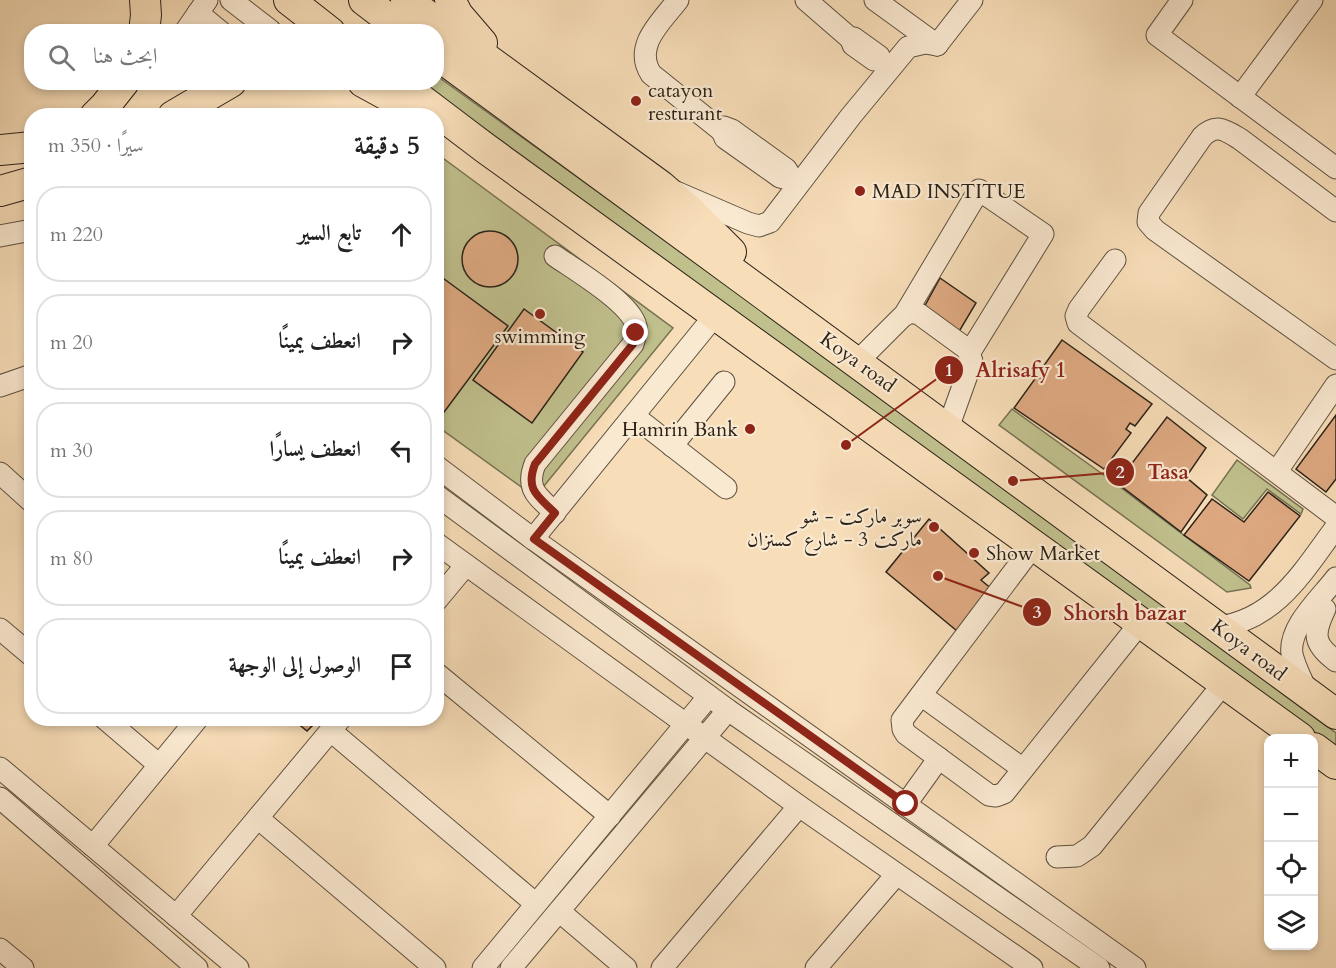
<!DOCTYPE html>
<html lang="ar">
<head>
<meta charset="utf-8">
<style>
	body { margin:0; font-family:Cardo,Amiri,serif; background:#f2f2f2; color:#222; direction:rtl }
	.controls { position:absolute; right:18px; bottom:18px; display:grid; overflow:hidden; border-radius:12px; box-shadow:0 3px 9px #0003 }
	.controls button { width:54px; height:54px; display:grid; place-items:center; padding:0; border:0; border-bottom:2px solid #e0e0e0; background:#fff; color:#222; font:30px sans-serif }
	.stop { position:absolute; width:18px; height:18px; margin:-14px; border:4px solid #8f2418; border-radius:50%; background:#fff }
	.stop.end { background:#8f2418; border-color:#fff; box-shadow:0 2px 6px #0008 }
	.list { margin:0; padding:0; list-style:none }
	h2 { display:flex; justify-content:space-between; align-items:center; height:78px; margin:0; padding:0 24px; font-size:26px }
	h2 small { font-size:20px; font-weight:400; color:#767676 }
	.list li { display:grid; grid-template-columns:39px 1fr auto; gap:18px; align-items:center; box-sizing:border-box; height:96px; margin:0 12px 12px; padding:0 12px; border:2px solid #e0e0e0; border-radius:24px }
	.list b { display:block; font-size:22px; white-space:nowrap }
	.list em { font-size:20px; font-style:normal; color:#767676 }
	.icon { flex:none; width:33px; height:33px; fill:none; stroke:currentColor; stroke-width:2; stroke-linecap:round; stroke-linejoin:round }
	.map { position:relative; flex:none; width:1336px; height:968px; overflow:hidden; direction:ltr }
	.search { position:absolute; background:#fff; box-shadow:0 3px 9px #0003; left:24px; top:24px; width:420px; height:66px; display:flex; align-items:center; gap:15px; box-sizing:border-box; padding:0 21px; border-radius:24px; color:#767676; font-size:22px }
	.panel { position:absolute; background:#fff; box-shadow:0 3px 9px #0003; left:24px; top:108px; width:420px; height:618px; border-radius:24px; direction:rtl }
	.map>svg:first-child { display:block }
	.green { fill:#c0c08d; stroke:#767152; stroke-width:1.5 }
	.building { fill:#dea981; stroke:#2b2218; stroke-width:1.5 }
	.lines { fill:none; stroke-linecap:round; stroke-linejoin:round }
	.minor-casing { stroke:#5e5140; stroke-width:23 }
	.highway-casing { stroke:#2b2218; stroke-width:32 }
	.minor { stroke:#fae9d1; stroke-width:21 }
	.highway { stroke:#f7ddb8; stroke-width:30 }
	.route { stroke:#8f2418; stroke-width:8 }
	.poi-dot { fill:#8f2418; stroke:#fae9d1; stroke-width:2 }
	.labels { text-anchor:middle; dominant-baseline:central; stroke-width:4.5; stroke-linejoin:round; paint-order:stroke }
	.poi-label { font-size:20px; fill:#2b2218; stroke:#fae9d1; text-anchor:start }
	.street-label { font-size:20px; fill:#2b2218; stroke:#fae9d1 }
	.leader { fill:none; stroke:#8f2418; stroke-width:2 }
	.callout-dot { fill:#8f2418; stroke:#fae9d1; stroke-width:2 }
	.mark-label { font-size:18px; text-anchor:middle; font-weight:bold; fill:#fff }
	.callout-label { font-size:21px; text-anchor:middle; font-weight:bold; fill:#8f2418; stroke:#fae9d1; stroke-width:4.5; stroke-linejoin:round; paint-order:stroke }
</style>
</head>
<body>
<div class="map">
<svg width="1336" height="968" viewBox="0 0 1336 968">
	<rect width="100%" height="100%" fill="#f7ddb8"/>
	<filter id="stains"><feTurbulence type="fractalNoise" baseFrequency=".00333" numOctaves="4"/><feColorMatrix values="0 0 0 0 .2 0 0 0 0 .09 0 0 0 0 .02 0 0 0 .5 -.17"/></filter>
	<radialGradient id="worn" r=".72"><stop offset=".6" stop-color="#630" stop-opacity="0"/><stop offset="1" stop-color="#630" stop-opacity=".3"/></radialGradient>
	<g class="green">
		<polygon points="437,76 731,288 1336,733 1336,748 422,83 436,82"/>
		<polygon points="436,153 673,328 535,497 437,426"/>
		<polygon points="1012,409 1112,481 1250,585 1251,588 1227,592 999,425"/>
		<polygon points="1237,460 1303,509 1301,514 1267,489 1243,519 1212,495"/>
	</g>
	<g class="building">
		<circle cx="490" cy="259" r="28"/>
		<polygon points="436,273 508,326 436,423"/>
		<polygon points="940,278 976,303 957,335 922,311"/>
		<polygon points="524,309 583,352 532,423 473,380"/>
		<polygon points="1062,340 1152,404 1135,426 1130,423 1126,429 1131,433 1104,469 1014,408 1037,376 1042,380 1045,375 1040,371"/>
		<polygon points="1336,415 1336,479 1326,492 1296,469"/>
		<polygon points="1167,417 1206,448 1186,477 1207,495 1181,532 1117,483"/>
		<polygon points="1268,492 1300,516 1249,581 1184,535 1212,499 1244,522"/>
		<polygon points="929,519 989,573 981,580 993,590 957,631 886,572"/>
		<polygon points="291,718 320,718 307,731"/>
	</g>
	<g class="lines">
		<g class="minor-casing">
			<g id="minor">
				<polyline points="231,0 270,30"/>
				<path d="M678 0C661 22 633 46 651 74L722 131"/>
				<polyline points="806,0 851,39"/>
				<polyline points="875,0 937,45"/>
				<polyline points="1182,0 1157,35 1336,168"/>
				<polyline points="198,13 221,32"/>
				<polyline points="185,32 207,0"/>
				<polygon points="854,38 879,56 879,59 874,60 853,45 851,39"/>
				<polyline points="937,45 972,0"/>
				<polyline points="1240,97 1312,0"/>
				<polygon points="724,127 732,130 786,169 788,172 787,176 784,178 780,177 725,138 722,131"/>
				<polyline points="676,192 748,223 759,226 770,222 851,116 908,47 925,43 937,45"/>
				<path d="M1336 211 1240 139C1225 130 1216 123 1202 137L1149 213 1148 222 1155 230 1336 359"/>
				<polyline points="0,236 32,230"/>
				<polyline points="1115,260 1079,309 1076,316 1078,323 1336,517"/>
				<polyline points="905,314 979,190 1043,234 970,352"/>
				<polyline points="857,362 902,317 910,312 919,314 967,349 972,361 948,428"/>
				<polyline points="0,386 32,375"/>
				<polyline points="634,416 726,488"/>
				<polyline points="672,446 724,382"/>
				<polyline points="436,466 533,539 1135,968"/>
				<polyline points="1277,471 1336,385"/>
				<polyline points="0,473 32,502"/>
				<polyline points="436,495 728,710 1099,968"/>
				<path d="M555 513C538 496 525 490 535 464L633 344C635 338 637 332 636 326 631 303 575 270 555 256"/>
				<polyline points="533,539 716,314"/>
				<polyline points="436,543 799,806 1032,968"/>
				<polyline points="1034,545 902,720 903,729 906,734 989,795 996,796 1004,793 1141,622"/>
				<polyline points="436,601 466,565"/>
				<path d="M1325 609C1313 634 1313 644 1336 661"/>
				<path d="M1218 627C1276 620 1304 570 1336 527"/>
				<polyline points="0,629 32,656"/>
				<polyline points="436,673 610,816"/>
				<path d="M1308 693C1302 681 1295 667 1292 654 1288 627 1321 598 1336 578"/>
				<polyline points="921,695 1023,769"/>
				<polyline points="104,718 159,765"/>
				<polyline points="331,731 536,904"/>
				<polyline points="0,768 238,968"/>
				<polyline points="0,798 197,968"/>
				<polyline points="906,804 939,758"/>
				<polyline points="259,819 435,968"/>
				<polyline points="93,846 198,718"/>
				<polyline points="1057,857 1077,856 1092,846 1224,683"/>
				<polyline points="559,911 626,968"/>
				<polyline points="176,916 341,718"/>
				<polyline points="0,949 23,968"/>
				<polyline points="483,968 709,696"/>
				<polyline points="511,968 728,710"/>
				<polyline points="662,968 799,806"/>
				<polyline points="816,968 896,875"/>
			</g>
		</g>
		<g class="highway-casing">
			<g id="highway">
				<polyline points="289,0 330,32"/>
				<polyline points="364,0 406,32"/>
				<polyline points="406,0 661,186 691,212 731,252"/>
				<polyline points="450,0 458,15 482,43"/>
				<polyline points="144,32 146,15 145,0"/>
				<polyline points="436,54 1336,714"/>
				<polyline points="363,82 416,111"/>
				<polyline points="398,82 485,148 1300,738"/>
				<polyline points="95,116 105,106 124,82"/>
				<polyline points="173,116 231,82"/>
				<polyline points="0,150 32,147"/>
				<polyline points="0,191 32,182"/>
				<polyline points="1314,748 1336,764"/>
			</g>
		</g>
		<use href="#minor" class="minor"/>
		<use href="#highway" class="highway"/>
	</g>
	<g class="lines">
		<path class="route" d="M636 333 633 344 535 464C525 490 538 496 555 513L534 539 906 804"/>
	</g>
	<g class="poi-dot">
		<circle cx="636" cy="101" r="6"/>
		<circle cx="860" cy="191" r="6"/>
		<circle cx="540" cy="314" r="6"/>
		<circle cx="750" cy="429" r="6"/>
		<circle cx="934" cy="527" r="6"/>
		<circle cx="974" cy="553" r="6"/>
	</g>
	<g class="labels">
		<g class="poi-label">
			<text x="648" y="90">catayon<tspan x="648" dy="23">resturant</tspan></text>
			<text x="872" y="191">MAD INSTITUE</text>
			<text x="540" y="336" text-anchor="middle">swimming</text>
			<text x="738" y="429" text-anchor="end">Hamrin Bank</text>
			<text x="922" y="516" text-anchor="end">سوبر ماركت - شو<tspan x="922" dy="23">ماركت 3 - شارع كسنزان</tspan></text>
			<text x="986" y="553">Show Market</text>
		</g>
		<g class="street-label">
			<text transform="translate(858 362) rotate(36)">Koya road</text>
			<text transform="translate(1249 650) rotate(37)">Koya road</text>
		</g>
	</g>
	<path class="leader" d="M846 445L949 370M1013 481L1120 472M938 576L1037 612"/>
	<g class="callout-dot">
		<circle cx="846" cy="445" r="6"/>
		<circle cx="1013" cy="481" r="6"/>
		<circle cx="938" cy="576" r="6"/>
		<circle cx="949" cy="370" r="15"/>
		<circle cx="1120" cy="472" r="15"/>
		<circle cx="1037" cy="612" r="15"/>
	</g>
	<g class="mark-label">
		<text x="949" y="376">1</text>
		<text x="1120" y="478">2</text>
		<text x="1037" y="618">3</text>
	</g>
	<g class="callout-label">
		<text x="1021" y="377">Alrisafy 1</text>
		<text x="1168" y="479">Tasa</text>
		<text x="1125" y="620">Shorsh bazar</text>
	</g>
	<rect width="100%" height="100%" filter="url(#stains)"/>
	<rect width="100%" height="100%" fill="url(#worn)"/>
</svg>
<div class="controls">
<button>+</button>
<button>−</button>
<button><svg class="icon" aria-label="locate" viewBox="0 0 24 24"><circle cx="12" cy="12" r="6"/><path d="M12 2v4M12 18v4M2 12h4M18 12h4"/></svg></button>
<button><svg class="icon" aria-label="layers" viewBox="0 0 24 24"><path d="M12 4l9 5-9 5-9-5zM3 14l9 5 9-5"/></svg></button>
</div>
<div class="stop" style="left:906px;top:804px"></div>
<div class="stop end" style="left:636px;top:333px"></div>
<div class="search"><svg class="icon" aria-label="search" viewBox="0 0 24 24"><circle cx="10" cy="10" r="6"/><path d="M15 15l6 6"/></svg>ابحث هنا</div>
<section class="panel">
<h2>5 دقيقة<small>سيرًا · 350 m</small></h2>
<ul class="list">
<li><svg class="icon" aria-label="ahead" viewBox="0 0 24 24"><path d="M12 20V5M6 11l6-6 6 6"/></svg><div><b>تابع السير</b></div><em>220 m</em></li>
<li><svg class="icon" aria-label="right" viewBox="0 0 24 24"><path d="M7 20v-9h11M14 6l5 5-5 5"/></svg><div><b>انعطف يمينًا</b></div><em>20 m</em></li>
<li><svg class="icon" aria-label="left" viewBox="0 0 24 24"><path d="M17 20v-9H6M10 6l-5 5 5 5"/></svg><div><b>انعطف يسارًا</b></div><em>30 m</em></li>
<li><svg class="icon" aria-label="right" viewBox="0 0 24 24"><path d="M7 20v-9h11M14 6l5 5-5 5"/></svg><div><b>انعطف يمينًا</b></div><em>80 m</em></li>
<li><svg class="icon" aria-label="arrive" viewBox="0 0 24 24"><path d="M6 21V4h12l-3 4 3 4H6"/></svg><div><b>الوصول إلى الوجهة</b></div></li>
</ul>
</section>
</div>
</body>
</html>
